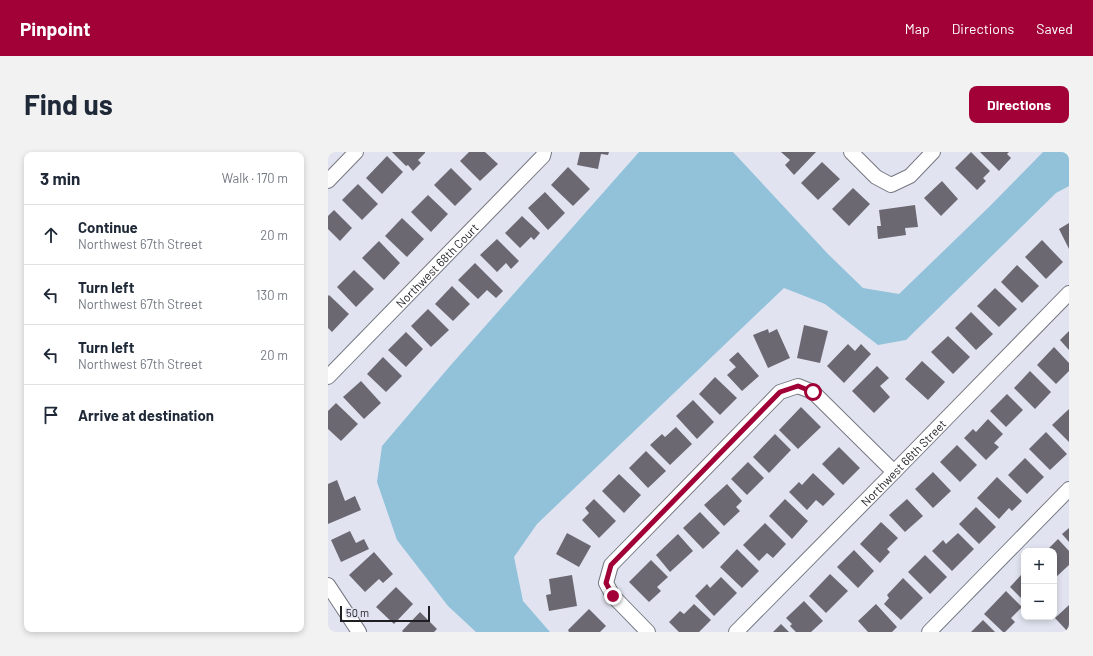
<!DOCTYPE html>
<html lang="en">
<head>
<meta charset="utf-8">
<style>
	body { margin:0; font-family:Barlow,sans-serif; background:#f2f2f3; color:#1f2937 }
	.controls { position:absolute; right:12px; bottom:12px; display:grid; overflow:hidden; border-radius:8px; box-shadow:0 2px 6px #0003 }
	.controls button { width:36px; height:36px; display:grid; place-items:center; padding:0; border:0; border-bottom:1px solid #e0e1e3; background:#fff; color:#1f2937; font:20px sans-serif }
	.scale { position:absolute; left:12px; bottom:10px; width:90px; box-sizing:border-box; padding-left:4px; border:2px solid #1e1f23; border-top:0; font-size:11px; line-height:14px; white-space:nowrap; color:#1e1f23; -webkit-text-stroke:3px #e1e4f0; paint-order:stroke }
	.stop { position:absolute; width:12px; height:12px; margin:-9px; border:3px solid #a10137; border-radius:50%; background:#fff }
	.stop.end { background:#a10137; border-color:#fff; box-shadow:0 1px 4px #0008 }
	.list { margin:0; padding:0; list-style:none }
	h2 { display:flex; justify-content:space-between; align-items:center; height:52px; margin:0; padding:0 16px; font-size:17px }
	h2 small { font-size:13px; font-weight:400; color:#747a83 }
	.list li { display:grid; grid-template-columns:26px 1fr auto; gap:12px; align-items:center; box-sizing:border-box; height:60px; padding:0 16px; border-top:1px solid #e0e1e3 }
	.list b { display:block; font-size:15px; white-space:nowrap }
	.list p { margin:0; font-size:13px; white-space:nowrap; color:#747a83 }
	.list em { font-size:13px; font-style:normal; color:#747a83 }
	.icon { flex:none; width:22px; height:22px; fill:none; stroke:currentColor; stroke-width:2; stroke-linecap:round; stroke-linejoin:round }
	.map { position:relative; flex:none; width:741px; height:480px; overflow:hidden; border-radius:8px }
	header { display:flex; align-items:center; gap:24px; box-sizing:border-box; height:56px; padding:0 20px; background:#a10137; color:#fff }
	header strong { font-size:19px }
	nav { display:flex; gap:22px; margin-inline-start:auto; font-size:14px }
	.intro { display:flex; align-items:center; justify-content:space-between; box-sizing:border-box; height:96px; padding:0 24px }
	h1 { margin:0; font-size:28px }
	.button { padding:10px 18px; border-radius:8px; background:#a10137; color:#fff; font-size:14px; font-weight:700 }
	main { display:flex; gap:24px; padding:0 24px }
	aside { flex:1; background:#fff; border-radius:8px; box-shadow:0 2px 6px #0003 }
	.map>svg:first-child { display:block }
	.water { fill:#91c2d9 }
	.building { fill:#6b6872 }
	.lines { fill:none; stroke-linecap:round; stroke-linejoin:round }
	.minor-casing { stroke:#757781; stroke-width:16 }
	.minor { stroke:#fff; stroke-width:14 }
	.route { stroke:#a10137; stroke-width:5 }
	.labels { text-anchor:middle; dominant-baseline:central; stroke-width:4; stroke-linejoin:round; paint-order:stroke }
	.street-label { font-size:12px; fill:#1e1f23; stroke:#e1e4f0 }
</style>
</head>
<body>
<header>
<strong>Pinpoint</strong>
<nav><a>Map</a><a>Directions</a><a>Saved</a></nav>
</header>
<div class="intro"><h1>Find us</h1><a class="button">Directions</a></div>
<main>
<aside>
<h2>3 min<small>Walk · 170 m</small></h2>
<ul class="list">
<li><svg class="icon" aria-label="ahead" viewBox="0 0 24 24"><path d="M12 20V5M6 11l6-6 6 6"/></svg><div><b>Continue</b><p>Northwest 67th Street</p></div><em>20 m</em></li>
<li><svg class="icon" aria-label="left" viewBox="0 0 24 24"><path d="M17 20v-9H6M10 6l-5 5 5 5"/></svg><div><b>Turn left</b><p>Northwest 67th Street</p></div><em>130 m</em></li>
<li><svg class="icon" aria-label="left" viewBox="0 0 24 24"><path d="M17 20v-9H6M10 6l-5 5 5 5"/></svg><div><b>Turn left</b><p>Northwest 67th Street</p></div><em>20 m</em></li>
<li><svg class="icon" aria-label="arrive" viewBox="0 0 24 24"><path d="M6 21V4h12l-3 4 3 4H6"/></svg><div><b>Arrive at destination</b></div></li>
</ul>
</aside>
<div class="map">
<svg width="741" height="480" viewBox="0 0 741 480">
	<rect width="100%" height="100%" fill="#e1e4f0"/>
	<polygon class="water" points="311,0 405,0 500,102 535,136 571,142 661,55 715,0 741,0 741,34 728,41 578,188 550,193 497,152 456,136 209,372 186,405 195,449 222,480 148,480 120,454 69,388 49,330 54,294 122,214"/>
	<g class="building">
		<polygon points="64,0 97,0 97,1 90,8 93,11 85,19 80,13 78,14"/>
		<polygon points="141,0 157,0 170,12 152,29 132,9"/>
		<polygon points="252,0 281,0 280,3 273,2 270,17 249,13"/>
		<polygon points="453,0 488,0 466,23 457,13 462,8"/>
		<polygon points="643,0 662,19 655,26 658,29 649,38 627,16"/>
		<polygon points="652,0 681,0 679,2 683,6 671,19"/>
		<polygon points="59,4 75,20 54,42 38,26"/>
		<polygon points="494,10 512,27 490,48 473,31"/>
		<polygon points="240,15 262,37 245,54 223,33"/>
		<polygon points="123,16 144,37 127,54 106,33"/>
		<polygon points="614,29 630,47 613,64 596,46"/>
		<polygon points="30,32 50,52 34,68 14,48"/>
		<polygon points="525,36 542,52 521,74 504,57"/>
		<polygon points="217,40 237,61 220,78 200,56"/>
		<polygon points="100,43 120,62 103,80 83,60"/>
		<polygon points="587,53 590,75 577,76 578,83 550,87 549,74 553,74 551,58"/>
		<polygon points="6,58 24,76 12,89 0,77 0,64"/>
		<polygon points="194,64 212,81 206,88 203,85 192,96 177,81"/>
		<polygon points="74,66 96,87 79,105 57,84"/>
		<polygon points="741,71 741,97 731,77"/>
		<polygon points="169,87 191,109 183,117 178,111 169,120 152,103"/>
		<polygon points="714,88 735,110 718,127 697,105"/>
		<polygon points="51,89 72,111 56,128 34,106"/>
		<polygon points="147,111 175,139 168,146 159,138 150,147 130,128"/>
		<polygon points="689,113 711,134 694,151 673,130"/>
		<polygon points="26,118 46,137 28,155 9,135"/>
		<polygon points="124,134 142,152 125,169 107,152"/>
		<polygon points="667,136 689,157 671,175 649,154"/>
		<polygon points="1,143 21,162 4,180 0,176 0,144"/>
		<polygon points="100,157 121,178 103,195 83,174"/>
		<polygon points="643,160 665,182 648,198 627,176"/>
		<polygon points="476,173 500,179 492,211 469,206"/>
		<polygon points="440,177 441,181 449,177 462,206 440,216 425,183"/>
		<polygon points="741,179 741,198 732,188"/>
		<polygon points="78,180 95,197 78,215 60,198"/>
		<polygon points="620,184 642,205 625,222 603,200"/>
		<polygon points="520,192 527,199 533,192 543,202 516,231 499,214"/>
		<polygon points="726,195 741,211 741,219 728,232 709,213"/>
		<polygon points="410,200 431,224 414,239 399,223 408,215 401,208"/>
		<polygon points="55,205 74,224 58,240 39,222"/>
		<polygon points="594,209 617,230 600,248 577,227"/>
		<polygon points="549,214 561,226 552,234 562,245 546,261 524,239"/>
		<polygon points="702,219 723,240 707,257 686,236"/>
		<polygon points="387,225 409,246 392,263 371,242"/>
		<polygon points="33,229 53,251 36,267 15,245"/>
		<polygon points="679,242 695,258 678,275 662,259"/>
		<polygon points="365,248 386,270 369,287 348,264"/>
		<polygon points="8,251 30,272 13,289 0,277 0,259"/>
		<polygon points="473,255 493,275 470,297 451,278"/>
		<polygon points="741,257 741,290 724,273"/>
		<polygon points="660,267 675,282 666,291 671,295 658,308 636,286 645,277 648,280"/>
		<polygon points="348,275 364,292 342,313 322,293 334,282 337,285"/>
		<polygon points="718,280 739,302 722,318 701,297"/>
		<polygon points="447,282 463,298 441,321 425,305"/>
		<polygon points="629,293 649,313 632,330 612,310"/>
		<polygon points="511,295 532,316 515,333 494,312"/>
		<polygon points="318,299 338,319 320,336 301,316"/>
		<polygon points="697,306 716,325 699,342 680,323"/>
		<polygon points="420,310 436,326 419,343 403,327"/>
		<polygon points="605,320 623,339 605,356 587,337"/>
		<polygon points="485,321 507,342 495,354 488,348 479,358 461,340 471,330 474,333"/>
		<polygon points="291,322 313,343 296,361 274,339"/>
		<polygon points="669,325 694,349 684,359 681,356 671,367 649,346"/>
		<polygon points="9,328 17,349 27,344 33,358 0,372 0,332"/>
		<polygon points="399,332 414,349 408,355 412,359 396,374 376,353"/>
		<polygon points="266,347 288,369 271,386 254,368 261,361 257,356"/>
		<polygon points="457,347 480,369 464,387 441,364"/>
		<polygon points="579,347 595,364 577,380 561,363"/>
		<polygon points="648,355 668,375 651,392 631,372"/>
		<polygon points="372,360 392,381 375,397 355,376"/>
		<polygon points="553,370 570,386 559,397 562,400 552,411 532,392"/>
		<polygon points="437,371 458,392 445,406 439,401 431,409 415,393"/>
		<polygon points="741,376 741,390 734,382"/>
		<polygon points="22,379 28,391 36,387 41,397 13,410 3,388"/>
		<polygon points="239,381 263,394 251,415 228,402"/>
		<polygon points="630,381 646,397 624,419 604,399 615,388 618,392"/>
		<polygon points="350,382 365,399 342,420 328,403"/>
		<polygon points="730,387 741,399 741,413 726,427 726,399 718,399"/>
		<polygon points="409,397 431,419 414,436 392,415"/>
		<polygon points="526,398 546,419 530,436 509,415"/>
		<polygon points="46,400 65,422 55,431 51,427 37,440 21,423"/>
		<polygon points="597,403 619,425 602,442 580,420"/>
		<polygon points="323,408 340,425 329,435 333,439 321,450 301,430"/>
		<polygon points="502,422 520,439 498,461 481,444"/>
		<polygon points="244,423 249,454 221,459 218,443 223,442 221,427"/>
		<polygon points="693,423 696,425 696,449 682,435"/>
		<polygon points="393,425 409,441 386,464 367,444 379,432 382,436"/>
		<polygon points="575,426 595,446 573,468 556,452 561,446 559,443"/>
		<polygon points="68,435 85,452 66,472 48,455"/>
		<polygon points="678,439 694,455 683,466 687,470 677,480 675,480 656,462"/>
		<polygon points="476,449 495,469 483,480 468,480 462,474 464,472 458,466"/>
		<polygon points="366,452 383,468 371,480 351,480 341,470 352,459 356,462"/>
		<polygon points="548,452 569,475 564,480 540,480 530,469"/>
		<polygon points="741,453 741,480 740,480 727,466"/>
		<polygon points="261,457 278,474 272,480 241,480 240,478"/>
		<polygon points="92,460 109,477 106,480 75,480 74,479"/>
		<polygon points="655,468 667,480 643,480"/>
		<polygon points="453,472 461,480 445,480"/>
	</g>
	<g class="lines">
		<g class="minor-casing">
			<g id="minor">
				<polyline points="523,0 548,25 563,33 582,24 605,0"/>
				<polyline points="0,29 28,0"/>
				<path id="s1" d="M0 225 215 4 216 0"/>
				<polyline points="0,433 31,480"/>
				<polyline points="320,480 285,444 278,431 283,413 452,240 470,234 485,240 566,320"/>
				<path id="s2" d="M408 480 566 320 741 141"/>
				<polyline points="601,480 741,337"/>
			</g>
		</g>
		<use href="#minor" class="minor"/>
	</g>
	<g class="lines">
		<polyline class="route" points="285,444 278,431 283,413 452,240 470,234 485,240"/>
	</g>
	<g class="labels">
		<g class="street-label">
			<text stroke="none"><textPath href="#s1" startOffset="156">Northwest 68th Court</textPath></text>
			<text stroke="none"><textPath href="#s2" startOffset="238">Northwest 66th Street</textPath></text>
		</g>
	</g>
</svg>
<div class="controls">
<button>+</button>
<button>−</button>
</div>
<div class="scale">50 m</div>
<div class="stop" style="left:485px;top:240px"></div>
<div class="stop end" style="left:285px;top:444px"></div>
</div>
</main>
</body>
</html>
